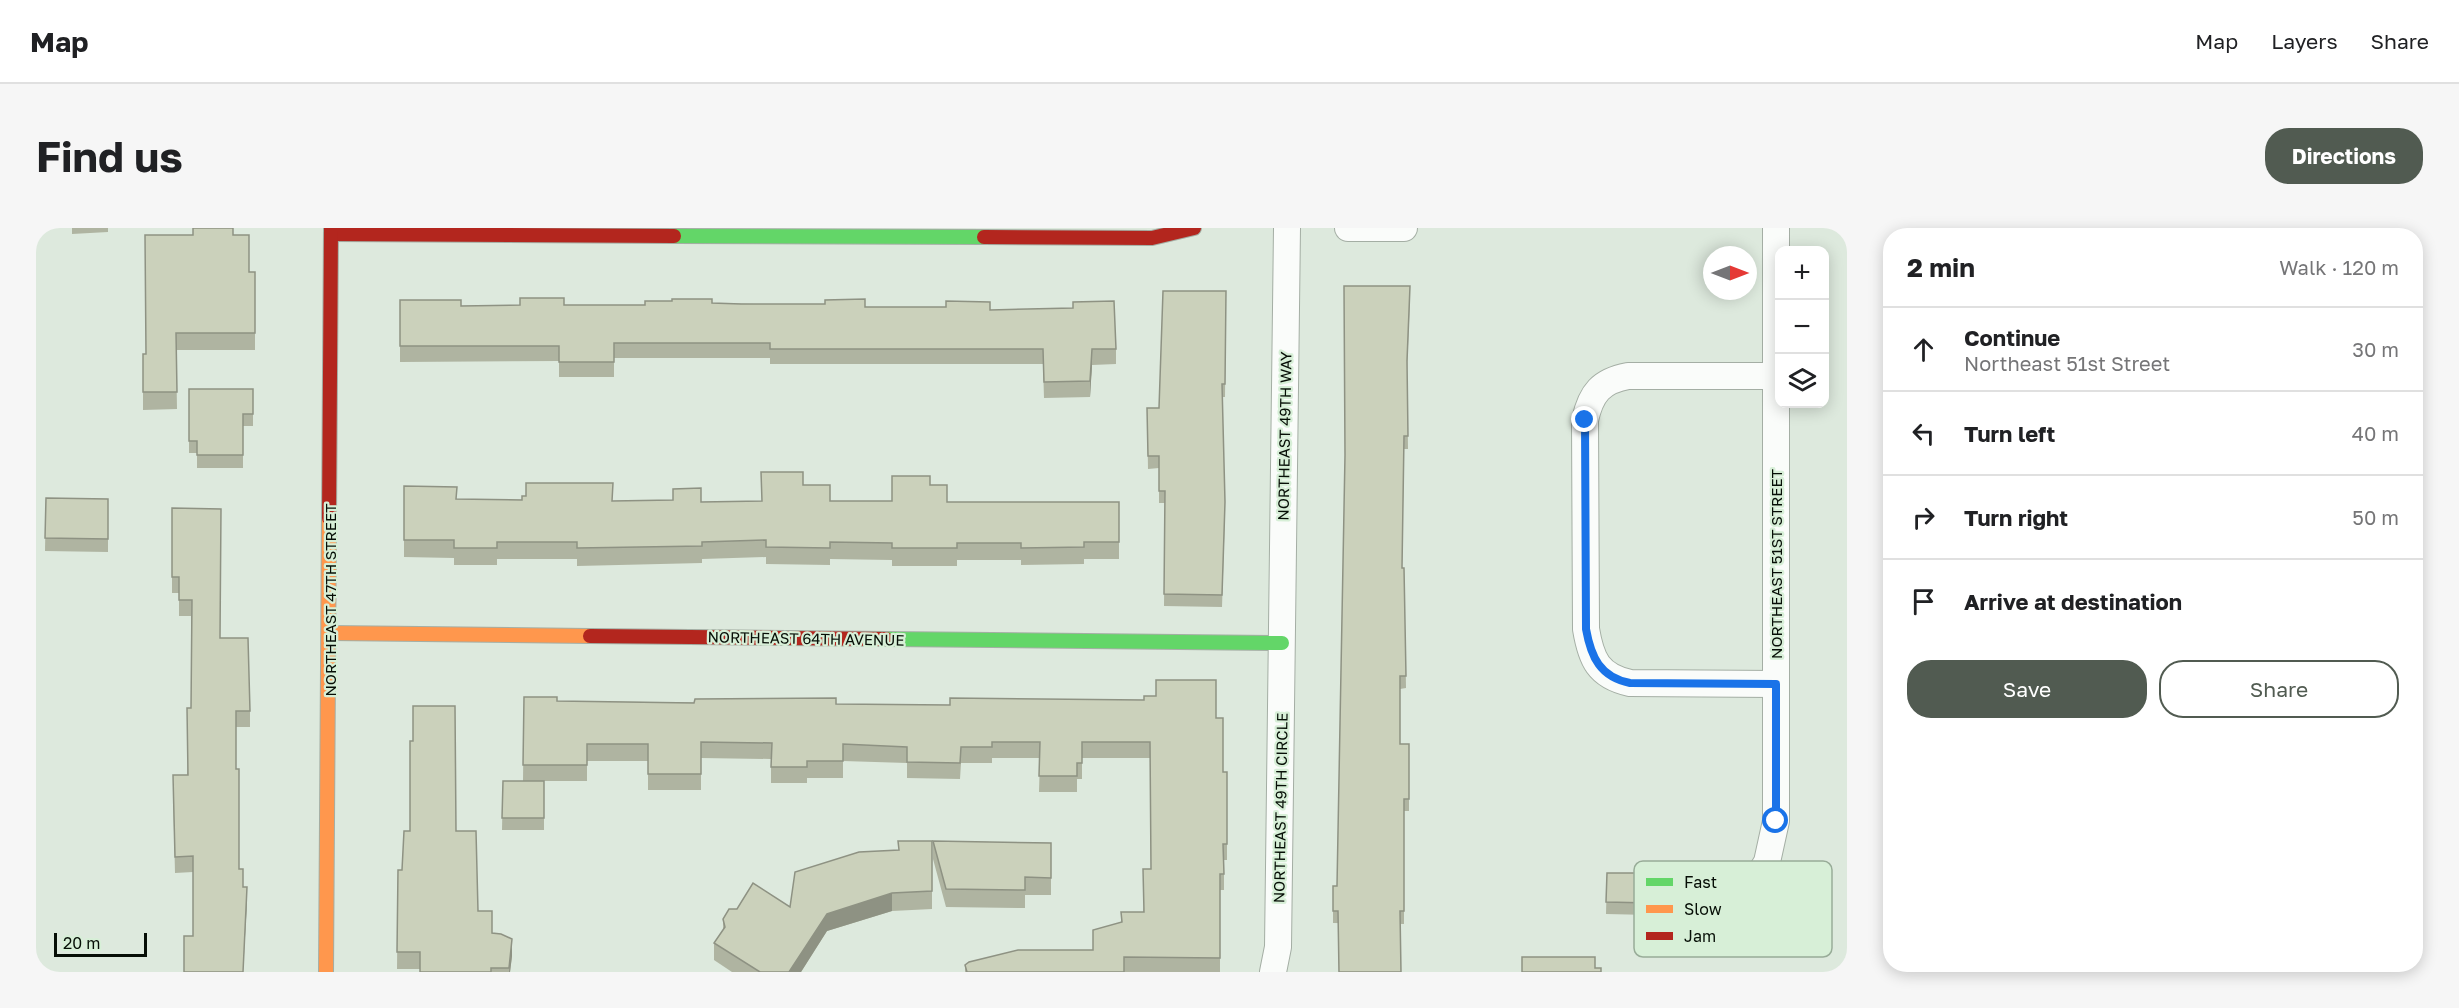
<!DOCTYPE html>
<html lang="en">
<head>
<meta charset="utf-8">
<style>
	body { margin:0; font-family:"Golos Text",sans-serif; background:#f6f6f6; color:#202124 }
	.controls { position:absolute; right:18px; top:18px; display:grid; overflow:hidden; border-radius:12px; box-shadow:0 3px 15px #0003 }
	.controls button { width:54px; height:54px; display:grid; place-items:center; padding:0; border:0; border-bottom:2px solid #e0e0e0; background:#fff; color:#202124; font:30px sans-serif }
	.compass { position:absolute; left:1667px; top:18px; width:54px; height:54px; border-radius:50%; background:#fff; box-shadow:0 3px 15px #0003; rotate:90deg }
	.scale { position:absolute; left:18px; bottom:15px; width:93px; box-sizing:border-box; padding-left:6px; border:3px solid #060e06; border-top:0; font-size:16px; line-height:21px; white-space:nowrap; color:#060e06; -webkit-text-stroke:4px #d7efd7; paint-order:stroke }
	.stop { position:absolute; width:18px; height:18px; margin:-14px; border:4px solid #1a73e8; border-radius:50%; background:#fff }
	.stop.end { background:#1a73e8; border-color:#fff; box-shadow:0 2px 6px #0008 }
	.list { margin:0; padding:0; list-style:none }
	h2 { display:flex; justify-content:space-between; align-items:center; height:78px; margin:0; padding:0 24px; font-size:26px }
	h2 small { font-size:20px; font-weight:400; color:#757577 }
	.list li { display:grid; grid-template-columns:39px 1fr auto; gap:18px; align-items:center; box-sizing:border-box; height:84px; padding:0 24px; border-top:2px solid #e0e0e0 }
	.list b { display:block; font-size:22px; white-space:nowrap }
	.list p { margin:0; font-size:20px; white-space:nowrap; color:#757577 }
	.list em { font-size:20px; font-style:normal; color:#757577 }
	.actions { display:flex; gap:12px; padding:18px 24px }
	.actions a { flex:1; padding:14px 0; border:2px solid #515b51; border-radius:24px; text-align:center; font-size:21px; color:#515b51 }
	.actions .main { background:#515b51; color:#fff }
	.icon { flex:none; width:33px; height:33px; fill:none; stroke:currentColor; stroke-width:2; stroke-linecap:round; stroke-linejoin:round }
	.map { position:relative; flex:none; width:1811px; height:744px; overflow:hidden; border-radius:24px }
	header { display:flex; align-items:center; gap:36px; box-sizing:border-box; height:84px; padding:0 30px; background:#fff; border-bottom:2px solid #e0e0e0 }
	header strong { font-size:28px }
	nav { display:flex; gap:33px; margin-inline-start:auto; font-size:21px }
	.intro { display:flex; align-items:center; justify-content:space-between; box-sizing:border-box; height:144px; padding:0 36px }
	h1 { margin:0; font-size:42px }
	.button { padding:15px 27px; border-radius:24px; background:#515b51; color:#fff; font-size:21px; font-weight:700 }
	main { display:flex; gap:36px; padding:0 36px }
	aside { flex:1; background:#fff; border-radius:24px; box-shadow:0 3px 15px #0003 }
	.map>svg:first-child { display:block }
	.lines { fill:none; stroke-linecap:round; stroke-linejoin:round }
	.street-casing { stroke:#a4aea4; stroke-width:28 }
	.fast-casing { stroke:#a4aea4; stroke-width:16 }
	.slow-casing { stroke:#a4aea4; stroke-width:16 }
	.jam-casing { stroke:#a4aea4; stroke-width:16 }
	.street { stroke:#fafcfa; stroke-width:26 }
	.fast { stroke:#63d668; stroke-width:14 }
	.slow { stroke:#ff974d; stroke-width:14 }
	.jam { stroke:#b3261e; stroke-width:14 }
	.wall { fill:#afb4a1 }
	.shaded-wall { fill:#8e9283 }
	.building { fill:#cbd1bb; stroke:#8e9283; stroke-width:1.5 }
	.route { stroke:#1a73e8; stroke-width:8 }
	.labels { text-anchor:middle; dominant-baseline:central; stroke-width:4.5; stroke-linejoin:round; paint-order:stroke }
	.street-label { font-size:15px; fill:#060e06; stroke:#d7efd7 }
	.key { fill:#d7efd7; stroke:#98ac98; stroke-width:1.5 }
	.key-label { font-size:16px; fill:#060e06 }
</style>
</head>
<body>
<header>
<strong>Map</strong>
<nav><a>Map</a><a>Layers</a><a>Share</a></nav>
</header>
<div class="intro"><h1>Find us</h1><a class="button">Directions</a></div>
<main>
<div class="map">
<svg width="1811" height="744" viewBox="0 0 1811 744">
	<rect width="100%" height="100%" fill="#dde9dd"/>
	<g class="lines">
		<g class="street-casing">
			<g id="street">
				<polyline points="1312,0 1368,0"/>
				<path d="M1740 148H1592C1565 153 1555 165 1549 192L1550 401C1555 431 1562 448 1594 455L1740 456"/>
				<polyline points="1712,665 1731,634 1740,593 1740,0"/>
				<polyline points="1237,744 1242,719 1251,0"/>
			</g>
		</g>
		<g class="fast-casing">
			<g id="fast">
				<polyline points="638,8 948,9"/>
				<polyline points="850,411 1246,415"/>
			</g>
		</g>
		<g class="slow-casing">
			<g id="slow">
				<polyline points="294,405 554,408"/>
				<polyline points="290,744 293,290"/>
			</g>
		</g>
		<g class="jam-casing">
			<g id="jam">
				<polyline points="295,6 638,8"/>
				<polyline points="948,9 1116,10 1158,0"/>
				<polyline points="293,290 295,0"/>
				<polyline points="554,408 850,411"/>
			</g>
		</g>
		<use href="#street" class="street"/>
		<use href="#fast" class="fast"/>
		<use href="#slow" class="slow"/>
		<use href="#jam" class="jam"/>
	</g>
	<g class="wall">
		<polygon points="36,0 72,0 72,4 36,6"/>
		<polygon points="197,7 213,44 219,44 219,122 140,122 141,181 107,182 107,126 110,126"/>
		<polygon points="1190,63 1189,169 1186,169 1189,286 1186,379 1128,378 1129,275 1123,275 1123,240 1112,241 1111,180 1123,180"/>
		<polygon points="1374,71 1371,142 1372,221 1368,221 1366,340 1368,340 1370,460 1364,461 1364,516 1373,516 1373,583 1368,583 1368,696 1297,695 1297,658 1301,658"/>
		<polygon points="364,72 425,78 528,77 609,77 676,75 954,82 1080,121 1080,136 1056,137 1054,169 1008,170 1007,136 734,136 734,130 578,130 578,149 523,149 523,133 364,134"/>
		<polygon points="153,161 217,161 217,198 207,198 207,240 161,240 161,225 153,225"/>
		<polygon points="725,244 767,257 794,273 856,273 894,257 911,274 1083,274 1083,331 1048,331 1048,336 985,337 985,332 921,332 921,338 856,338 856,332 794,331 794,337 730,336 730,329 666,331 666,335 541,338 541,331 461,331 461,337 418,337 418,330 368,329 368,258 421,271 577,273 637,272 637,261 665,274 726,273"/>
		<polygon points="10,270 72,271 72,324 9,323"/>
		<polygon points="136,280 184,410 214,483 214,499 200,499 200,541 203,641 211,675 157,708 157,644 139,645 137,563 151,547 155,480 155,388 143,388 143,365 136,365"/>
		<polygon points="488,469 521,473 800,476 1180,490 1187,544 1191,544 1191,632 1188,632 1188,662 1184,662 1184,744 929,744 929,737 1057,722 1085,695 1085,684 1107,684 1115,641 1114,530 1046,530 1046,551 1041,551 1041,564 1003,564 1004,530 956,530 956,535 925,535 924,551 871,550 871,535 807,533 807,550 771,550 771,555 735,555 735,531 665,530 665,562 612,562 612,533 551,533 551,553 487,553"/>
		<polygon points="467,553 508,553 508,602 466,602"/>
		<polygon points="374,603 420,603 442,683 456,705 476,728 474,744 384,744 384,741 361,741 362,642 366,642"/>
		<polygon points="896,613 896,681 856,683 791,703 765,744 696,744 678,732 678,715 687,702 687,691 754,679 862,622"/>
		<polygon points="897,613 1015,615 1015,667 989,667 989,680 910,679 897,631"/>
		<polygon points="1571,645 1614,645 1614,687 1570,686"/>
	</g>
	<g class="shaded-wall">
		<polygon points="1056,121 1056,137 1054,169 1054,153"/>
		<polygon points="211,659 211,675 207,744"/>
		<polygon points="856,665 856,683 791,703 765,744 753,744 791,686"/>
		<polygon points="476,711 476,728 474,744 473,744"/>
	</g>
	<g class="building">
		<polygon points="157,0 197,0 197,7 213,7 213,44 219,44 219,105 140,105 141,164 107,164 107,126 110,126 109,7 157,7"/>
		<polygon points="1308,58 1374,58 1371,133 1372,208 1368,208 1366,340 1368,340 1370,448 1364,448 1364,516 1373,516 1373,571 1368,571 1368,683 1364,683 1365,744 1303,744 1302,683 1297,683 1297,658 1301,658 1309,227"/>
		<polygon points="1127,63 1190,63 1189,156 1186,156 1189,274 1186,367 1128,366 1129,263 1123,263 1123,228 1112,228 1111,180 1123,180"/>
		<polygon points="484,70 528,70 528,77 609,77 609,73 636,73 636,71 676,71 676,75 705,76 789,76 789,72 829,71 829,79 910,79 910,73 954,74 954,82 1037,80 1037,74 1078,73 1080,121 1056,121 1054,153 1008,154 1007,121 734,121 734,115 578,115 578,134 523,134 523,118 364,118 364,72 425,72 425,78 484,77"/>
		<polygon points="153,161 217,161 217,186 207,186 207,227 161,227 161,213 153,213"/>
		<polygon points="725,244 767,244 767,257 794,257 794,273 856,273 856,248 894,248 894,257 911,257 911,274 1083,274 1083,314 1048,314 1048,319 985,320 985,315 921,315 921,320 856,320 856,315 794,314 794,320 730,319 730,312 666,314 666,318 541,320 541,314 461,314 461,320 418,320 418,312 368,312 368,258 421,259 420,271 486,272 486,268 490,268 490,255 577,255 576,273 637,272 637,261 665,260 665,274 726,273"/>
		<polygon points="10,270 72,271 72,311 9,310"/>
		<polygon points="136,280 185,281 184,410 212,410 214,483 200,483 200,541 203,541 203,641 207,641 207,659 211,659 207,744 148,744 148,708 157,708 157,628 139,629 137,547 152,547 151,480 155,480 156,372 143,372 143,349 136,349"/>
		<polygon points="1120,452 1180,452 1180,490 1187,490 1187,544 1191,544 1191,616 1187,616 1188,646 1184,646 1184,730 1088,729 1088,744 931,744 929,737 933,734 982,722 1057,722 1057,702 1086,694 1085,684 1108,684 1107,641 1115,641 1114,514 1046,514 1046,535 1041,535 1041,548 1003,548 1004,514 956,514 956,519 925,519 924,535 871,534 871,519 807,516 807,533 771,533 771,539 735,539 736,515 665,514 665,546 612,546 612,516 551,516 551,537 487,537 488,469 521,469 521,473 658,475 659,471 800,470 800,476 914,477 914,470 1108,472 1108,468 1120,468"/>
		<polygon points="377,478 419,478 420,603 440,603 442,683 456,683 456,705 465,706 476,711 473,740 455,740 455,744 384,744 384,724 361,724 362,642 366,642 368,603 374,603 374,513 377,513"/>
		<polygon points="467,553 508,553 508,590 466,590"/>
		<polygon points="862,613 896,613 896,663 856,665 791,686 753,744 724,744 678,715 689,699 687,691 693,681 701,681 717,655 754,679 759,644 823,624 863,622"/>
		<polygon points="897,613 1015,615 1015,650 989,649 989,662 910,661"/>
		<polygon points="1571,645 1614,645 1614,675 1570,674"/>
		<polygon points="1486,729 1559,729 1559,740 1565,740 1565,744 1486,744"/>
	</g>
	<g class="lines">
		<path class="route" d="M1549 192 1550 401C1555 429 1564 449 1594 455L1740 456V593"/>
	</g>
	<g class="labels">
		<g class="street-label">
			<text transform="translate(1248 208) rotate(-89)">NORTHEAST 49TH WAY</text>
			<text transform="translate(1740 336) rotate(-90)">NORTHEAST 51ST STREET</text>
			<text transform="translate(294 372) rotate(-90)">NORTHEAST 47TH STREET</text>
			<text transform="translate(770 410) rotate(1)">NORTHEAST 64TH AVENUE</text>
			<text transform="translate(1244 580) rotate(-89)">NORTHEAST 49TH CIRCLE</text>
		</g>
	</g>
	<rect x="1598" y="633" width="198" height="96" rx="9" class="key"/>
	<rect x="1610" y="650" width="27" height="8" fill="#63d668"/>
	<rect x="1610" y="677" width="27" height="8" fill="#ff974d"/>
	<rect x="1610" y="704" width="27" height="8" fill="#b3261e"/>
	<g class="key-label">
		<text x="1648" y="660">Fast</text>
		<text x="1648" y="687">Slow</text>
		<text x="1648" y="714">Jam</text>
	</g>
</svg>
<div class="controls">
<button>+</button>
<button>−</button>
<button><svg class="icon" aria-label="layers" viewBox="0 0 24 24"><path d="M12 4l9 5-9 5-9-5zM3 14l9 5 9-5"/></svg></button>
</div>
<svg class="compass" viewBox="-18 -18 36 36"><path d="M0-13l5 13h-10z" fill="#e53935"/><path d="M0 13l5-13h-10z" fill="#757577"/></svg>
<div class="scale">20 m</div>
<div class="stop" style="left:1740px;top:593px"></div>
<div class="stop end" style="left:1549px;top:192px"></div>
</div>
<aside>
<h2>2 min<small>Walk · 120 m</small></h2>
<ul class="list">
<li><svg class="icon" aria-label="ahead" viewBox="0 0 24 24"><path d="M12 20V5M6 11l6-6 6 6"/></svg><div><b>Continue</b><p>Northeast 51st Street</p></div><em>30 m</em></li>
<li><svg class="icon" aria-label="left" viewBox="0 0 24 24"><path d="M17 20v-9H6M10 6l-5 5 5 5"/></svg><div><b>Turn left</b></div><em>40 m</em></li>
<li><svg class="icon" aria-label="right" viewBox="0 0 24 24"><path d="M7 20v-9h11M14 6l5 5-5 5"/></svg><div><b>Turn right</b></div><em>50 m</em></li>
<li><svg class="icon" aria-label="arrive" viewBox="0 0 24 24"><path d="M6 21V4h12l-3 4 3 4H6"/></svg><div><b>Arrive at destination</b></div></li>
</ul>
<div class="actions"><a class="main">Save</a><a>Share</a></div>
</aside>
</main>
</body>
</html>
